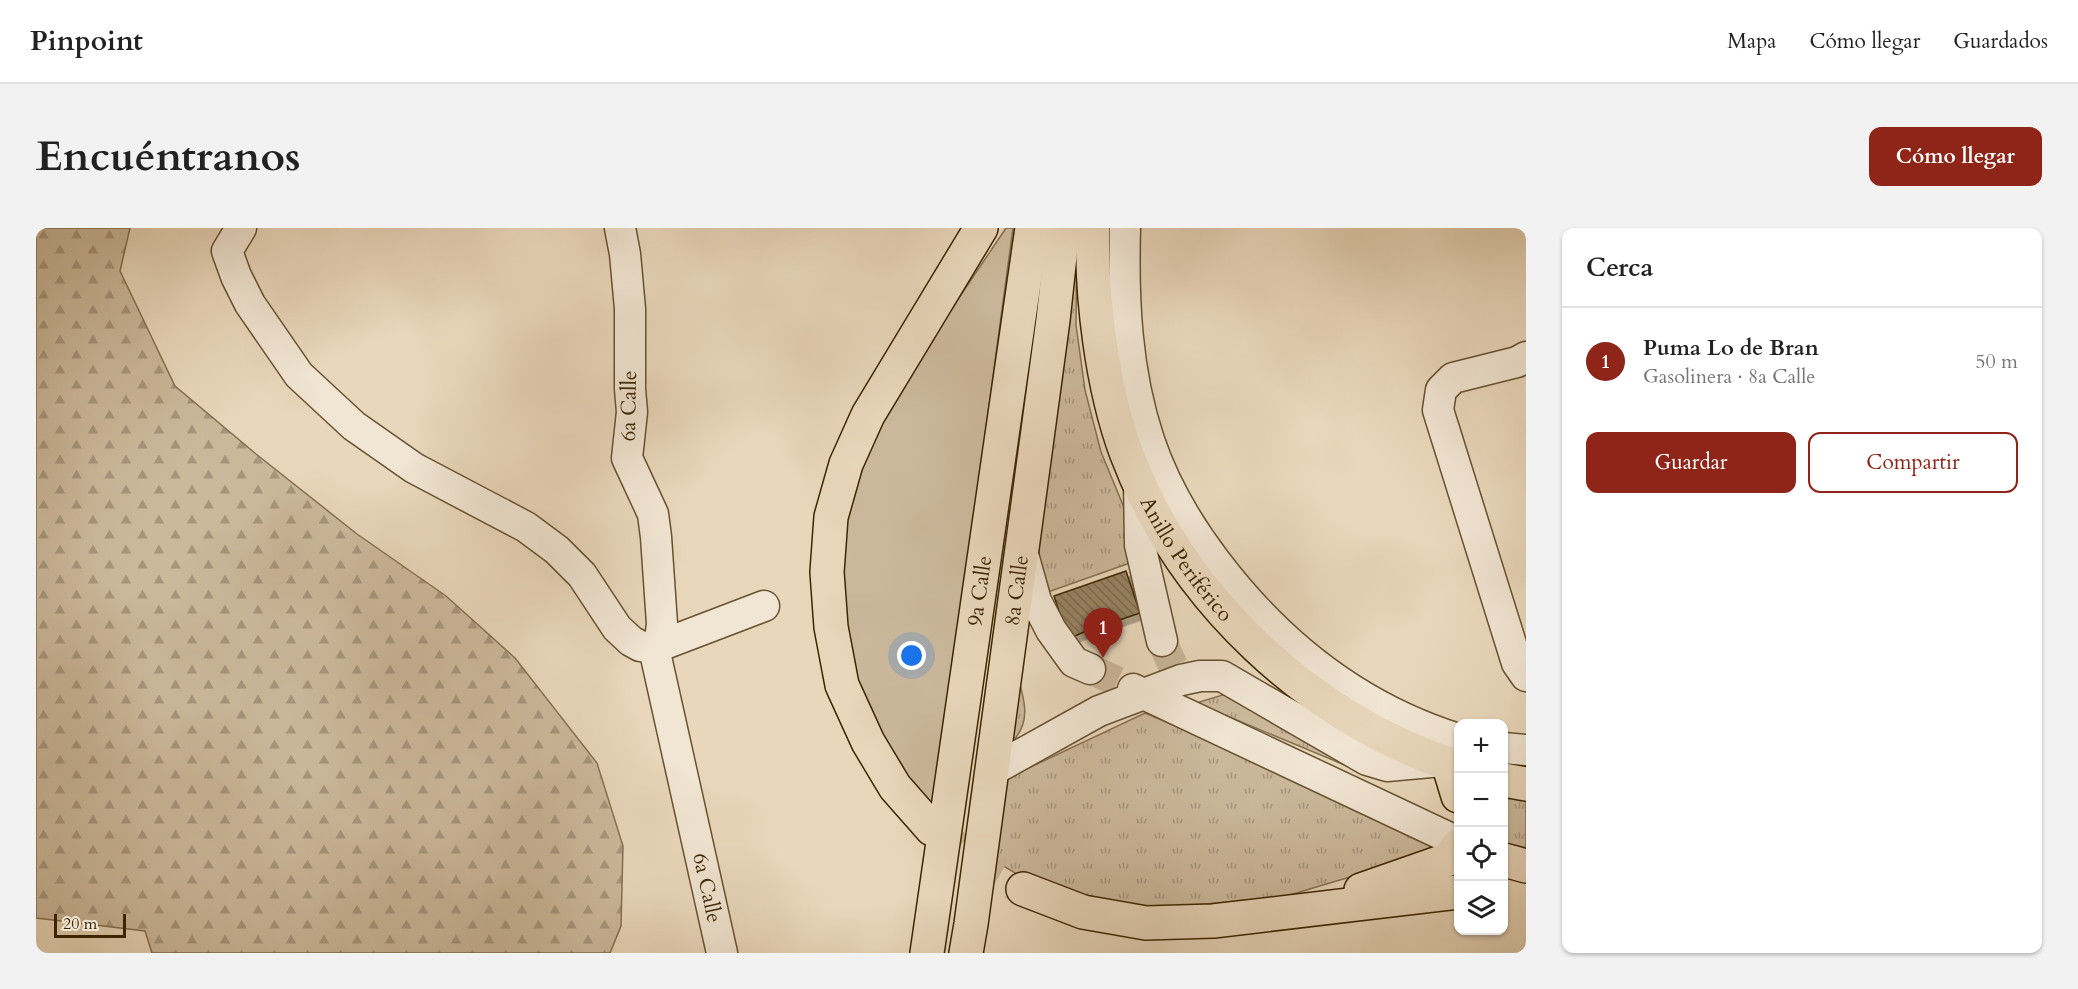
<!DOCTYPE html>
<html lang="es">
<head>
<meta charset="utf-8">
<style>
	body { margin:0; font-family:Cardo,serif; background:#f2f2f2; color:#222 }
	.controls { position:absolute; right:18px; bottom:18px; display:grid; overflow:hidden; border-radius:12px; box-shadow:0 2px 4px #0004 }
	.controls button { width:54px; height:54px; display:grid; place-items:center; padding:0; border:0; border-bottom:2px solid #e0e0e0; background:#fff; color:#222; font:30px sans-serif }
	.scale { position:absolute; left:18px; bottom:15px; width:72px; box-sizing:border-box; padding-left:6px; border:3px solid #3e2602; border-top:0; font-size:16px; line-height:21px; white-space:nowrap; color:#3e2602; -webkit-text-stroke:4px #f1e5d3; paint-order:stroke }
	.you { position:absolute; left:876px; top:428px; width:21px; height:21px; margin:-15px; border:4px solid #fff; border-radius:50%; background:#1a73e8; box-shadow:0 0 0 9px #1a73e833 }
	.badge { display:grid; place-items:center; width:39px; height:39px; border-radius:50%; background:#8f2418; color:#fff; font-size:20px; font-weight:700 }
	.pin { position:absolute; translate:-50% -50px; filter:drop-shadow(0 2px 3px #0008) }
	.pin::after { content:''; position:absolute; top:32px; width:21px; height:18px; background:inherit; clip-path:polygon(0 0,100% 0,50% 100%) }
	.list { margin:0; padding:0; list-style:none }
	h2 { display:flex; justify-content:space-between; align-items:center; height:78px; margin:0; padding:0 24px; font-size:26px }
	h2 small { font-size:20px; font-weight:400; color:#767676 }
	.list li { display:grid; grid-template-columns:39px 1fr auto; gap:18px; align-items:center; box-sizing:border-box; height:108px; padding:0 24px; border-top:2px solid #e0e0e0 }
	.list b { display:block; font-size:22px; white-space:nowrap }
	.list p { margin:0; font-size:20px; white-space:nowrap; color:#767676 }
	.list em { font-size:20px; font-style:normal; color:#767676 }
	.actions { display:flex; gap:12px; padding:18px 24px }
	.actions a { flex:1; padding:14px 0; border:2px solid #8f2418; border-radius:12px; text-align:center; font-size:21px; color:#8f2418 }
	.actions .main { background:#8f2418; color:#fff }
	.icon { flex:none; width:33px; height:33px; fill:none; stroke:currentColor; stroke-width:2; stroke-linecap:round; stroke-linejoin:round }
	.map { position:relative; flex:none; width:1490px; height:725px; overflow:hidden; border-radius:12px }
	header { display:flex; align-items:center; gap:36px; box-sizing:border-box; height:84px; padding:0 30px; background:#fff; border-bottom:2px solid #e0e0e0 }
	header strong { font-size:28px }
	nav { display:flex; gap:33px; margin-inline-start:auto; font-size:21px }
	.intro { display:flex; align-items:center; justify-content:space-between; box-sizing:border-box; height:144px; padding:0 36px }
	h1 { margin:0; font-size:42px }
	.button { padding:15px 27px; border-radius:12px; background:#8f2418; color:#fff; font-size:21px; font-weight:700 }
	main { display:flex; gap:36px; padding:0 36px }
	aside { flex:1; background:#fff; border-radius:12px; box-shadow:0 2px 4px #0004 }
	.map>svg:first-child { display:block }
	.grass { fill:url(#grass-tufts); stroke:#85704f; stroke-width:1.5 }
	.forest { fill:url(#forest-firs); stroke:#85704f; stroke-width:1.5 }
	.park { fill:#ccb99c; stroke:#85704f; stroke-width:1.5 }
	.building { fill:url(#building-back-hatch); stroke:#3e2602; stroke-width:1.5; filter:url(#shadow) }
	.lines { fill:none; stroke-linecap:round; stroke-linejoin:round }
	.minor-tunnel { stroke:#c7b496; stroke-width:30; stroke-dasharray:30 15; stroke-linecap:butt }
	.highway-tunnel { stroke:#c7b496; stroke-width:33; stroke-dasharray:33 16; stroke-linecap:butt }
	.minor-casing { stroke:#695230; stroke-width:33 }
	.major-casing { stroke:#3e2602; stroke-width:36 }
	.highway-casing { stroke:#3e2602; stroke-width:36 }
	.minor { stroke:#f1e5d3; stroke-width:30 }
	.major { stroke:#e9d7bb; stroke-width:33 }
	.highway { stroke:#e9d7bb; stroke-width:33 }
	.labels { text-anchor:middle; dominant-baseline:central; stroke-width:4.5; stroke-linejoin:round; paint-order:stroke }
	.street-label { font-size:21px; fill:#3e2602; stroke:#f1e5d3 }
</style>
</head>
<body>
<header>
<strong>Pinpoint</strong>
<nav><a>Mapa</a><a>Cómo llegar</a><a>Guardados</a></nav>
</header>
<div class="intro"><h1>Encuéntranos</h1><a class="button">Cómo llegar</a></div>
<main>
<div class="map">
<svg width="1490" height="725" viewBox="0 0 1490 725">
	<defs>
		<pattern id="grass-tufts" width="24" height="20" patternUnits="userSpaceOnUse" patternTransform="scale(1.5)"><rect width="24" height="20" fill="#ccb99c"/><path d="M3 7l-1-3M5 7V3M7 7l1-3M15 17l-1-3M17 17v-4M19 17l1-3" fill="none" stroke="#a7967d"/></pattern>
		<pattern id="forest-firs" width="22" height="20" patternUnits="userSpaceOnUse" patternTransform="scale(1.5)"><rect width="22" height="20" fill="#ccb99c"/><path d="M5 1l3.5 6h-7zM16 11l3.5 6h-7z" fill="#a7967d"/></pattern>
		<pattern id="building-back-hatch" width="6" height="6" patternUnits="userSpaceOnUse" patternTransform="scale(1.5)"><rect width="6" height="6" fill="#978262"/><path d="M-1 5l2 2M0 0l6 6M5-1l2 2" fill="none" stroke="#7d6a4f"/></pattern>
		<filter id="shadow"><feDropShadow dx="5.5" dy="5.5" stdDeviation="0" flood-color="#0004"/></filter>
	</defs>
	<rect width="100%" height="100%" fill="#e9d7bb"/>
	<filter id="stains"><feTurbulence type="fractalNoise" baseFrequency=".00333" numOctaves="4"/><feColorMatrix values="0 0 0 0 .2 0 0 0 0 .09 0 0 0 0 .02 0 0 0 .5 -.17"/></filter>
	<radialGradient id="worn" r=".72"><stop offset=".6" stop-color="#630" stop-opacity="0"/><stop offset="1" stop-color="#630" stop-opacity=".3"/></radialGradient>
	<g class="grass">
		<polygon points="1041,0 1040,97 1049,162 1065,224 1089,282 1094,335 1009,365 1003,341 1000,267"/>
		<path d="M979 440C987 467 998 493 975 515Z"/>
		<polygon points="1193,465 1311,538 1160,475"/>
		<polygon points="1109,485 1408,608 1408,621 1247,669 1104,682 1003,659 954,630 963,554"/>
		<polygon points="1468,564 1490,568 1490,625 1468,620"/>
	</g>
	<polygon class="forest" points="0,0 94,0 84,43 139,158 220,226 321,306 410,368 479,430 561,535 587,618 585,698 574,725 116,725 109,703 0,690"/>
	<polygon class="park" points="970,0 977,0 899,578 877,563 859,536 814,437 804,306 840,193"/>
	<polygon class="building" points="1090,343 1104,385 1048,404 1032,411 1018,368"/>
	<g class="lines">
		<g class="minor-tunnel">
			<polyline points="1126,413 1137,438"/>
			<polyline points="1054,441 1087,456"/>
		</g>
		<polyline class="highway-tunnel" points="896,601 938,632 987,661"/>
		<g class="minor-casing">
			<g id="minor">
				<polyline points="205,0 191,23 200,48 214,76 263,147 318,198 378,240 490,299 521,322 546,347 581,400 595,413 604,418 618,420 728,378"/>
				<path id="s1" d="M584 0 589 26 594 81V161L596 184 591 230 617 286 620 309 626 396 624 412 618 420 686 725"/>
				<path d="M1089 0C1087 71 1090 143 1113 212 1128 257 1151 296 1180 334 1243 417 1323 480 1422 511"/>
				<polyline points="1490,129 1481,134 1417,150 1405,162 1402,182 1481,435 1490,448"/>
				<polyline points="1103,252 1104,317 1126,413"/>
				<polyline points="986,323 1000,373 1015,402 1038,434 1054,441"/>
				<polyline points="1097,461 1422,614"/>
				<polyline points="1468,520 1490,522"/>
				<polyline points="955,543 1063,483 1145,452 1164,448 1186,448 1331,532 1351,538 1406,533"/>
			</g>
		</g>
		<g class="major-casing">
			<g id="major">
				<path id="s2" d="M891 725 996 0"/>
				<path id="s3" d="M930 725 935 696 1017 92 1027 0"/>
			</g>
		</g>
		<g class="highway-casing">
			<g id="highway">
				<path id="s4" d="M1057 0C1055 68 1066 159 1090 224 1145 371 1273 491 1422 539"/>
				<polyline points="1412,535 1422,568"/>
				<polyline points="1468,552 1490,556"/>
				<polyline points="896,601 859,559 832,514 806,457 795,399 791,344 795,289 810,236 832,187 945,0"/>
				<polyline points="1468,632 1490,638"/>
				<polyline points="987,661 1047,684 1110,695 1177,693 1422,664"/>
				<polyline points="1325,662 1411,632 1422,618"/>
			</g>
		</g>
		<use href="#minor" class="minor"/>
		<use href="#major" class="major"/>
		<use href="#highway" class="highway"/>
	</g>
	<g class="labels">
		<g class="street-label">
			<text transform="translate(593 178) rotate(-89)">6a Calle</text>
			<text stroke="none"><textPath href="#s4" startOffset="351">Anillo Periférico</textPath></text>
			<text stroke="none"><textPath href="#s2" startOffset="366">9a Calle</textPath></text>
			<text stroke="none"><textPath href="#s3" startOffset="366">8a Calle</textPath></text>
			<text stroke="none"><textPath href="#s1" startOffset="675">6a Calle</textPath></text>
		</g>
	</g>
	<rect width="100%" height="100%" filter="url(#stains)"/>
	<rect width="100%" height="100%" fill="url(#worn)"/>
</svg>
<div class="controls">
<button>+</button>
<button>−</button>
<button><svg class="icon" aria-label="locate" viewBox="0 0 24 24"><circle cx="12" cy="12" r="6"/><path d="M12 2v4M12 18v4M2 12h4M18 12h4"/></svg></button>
<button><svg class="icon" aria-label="layers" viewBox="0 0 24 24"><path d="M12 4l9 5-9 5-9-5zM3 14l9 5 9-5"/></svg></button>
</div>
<div class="scale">20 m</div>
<div class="you"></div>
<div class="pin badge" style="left:1067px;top:430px">1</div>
</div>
<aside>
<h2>Cerca<small></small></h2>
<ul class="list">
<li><span class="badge">1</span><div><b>Puma Lo de Bran</b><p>Gasolinera · 8a Calle</p></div><em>50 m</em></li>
</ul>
<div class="actions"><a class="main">Guardar</a><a>Compartir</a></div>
</aside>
</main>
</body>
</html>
